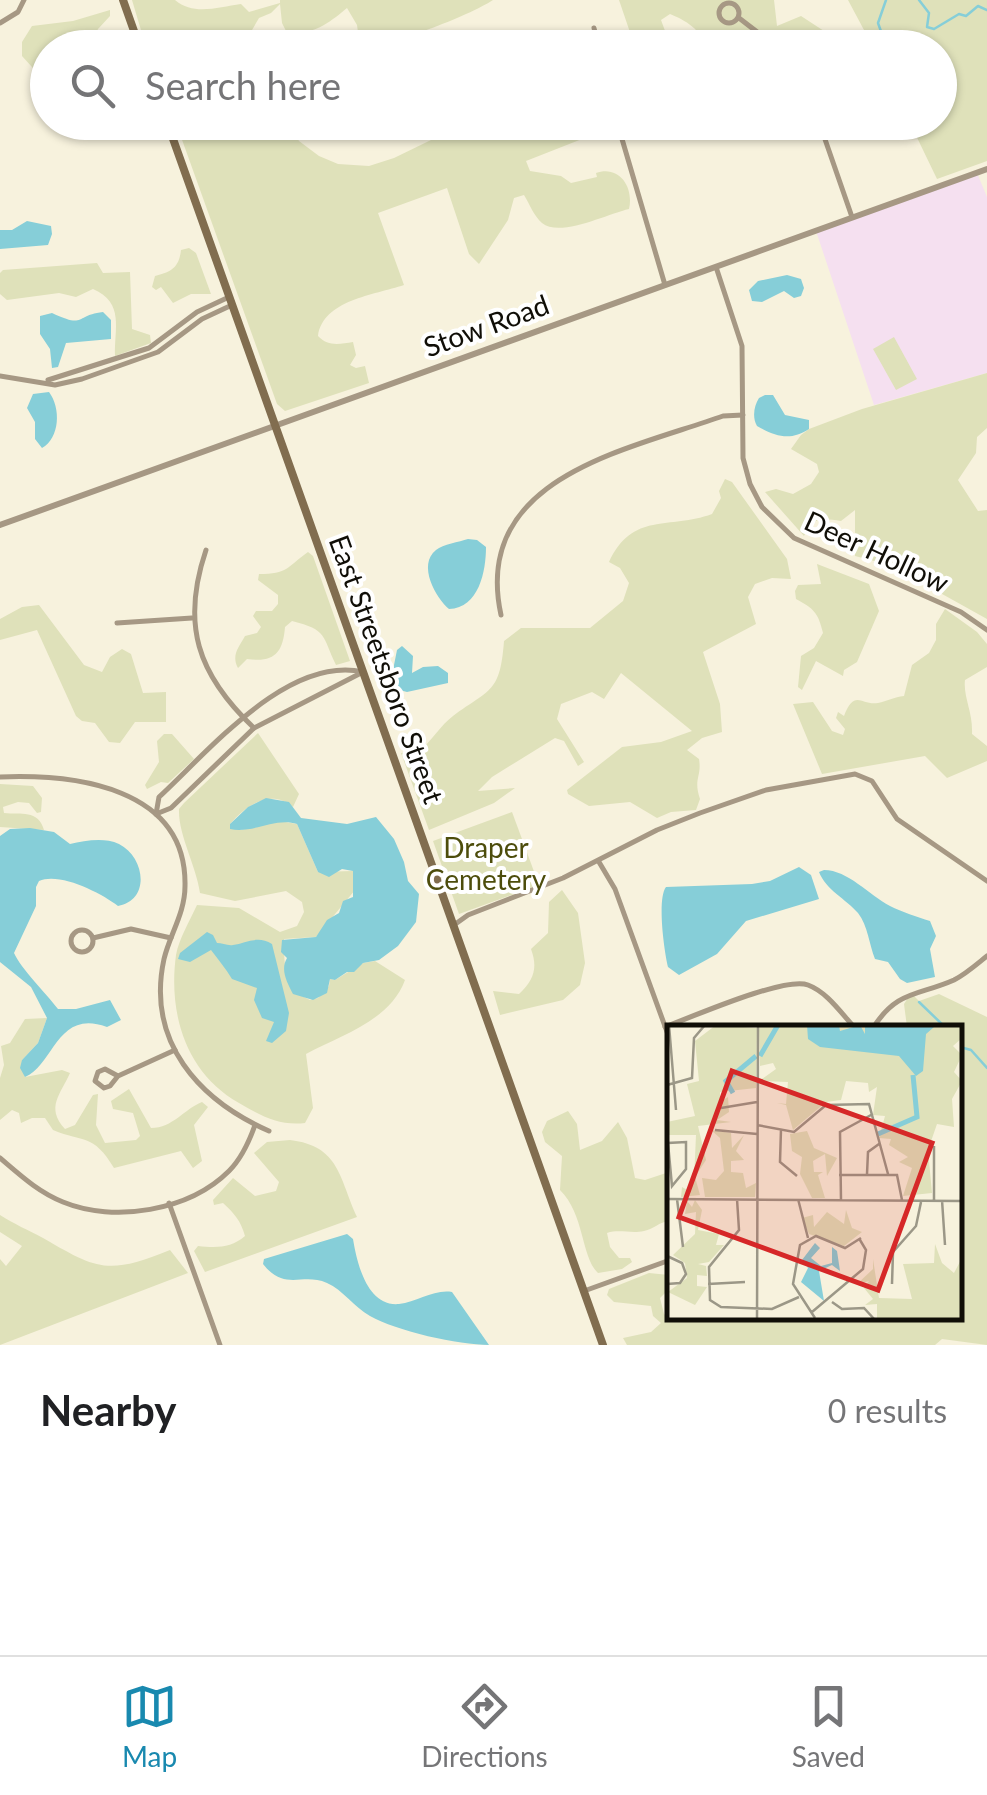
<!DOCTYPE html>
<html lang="en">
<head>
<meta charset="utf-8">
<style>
	body { margin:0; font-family:Lato,sans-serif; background:#f6f6f6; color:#202124 }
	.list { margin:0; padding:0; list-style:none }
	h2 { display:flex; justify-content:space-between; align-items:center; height:130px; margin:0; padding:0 40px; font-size:42px }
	h2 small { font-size:32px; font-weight:400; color:#757577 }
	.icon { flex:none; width:55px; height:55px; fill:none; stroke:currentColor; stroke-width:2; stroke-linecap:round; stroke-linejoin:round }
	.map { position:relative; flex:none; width:987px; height:1345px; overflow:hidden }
	.search { position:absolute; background:#fff; box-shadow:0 2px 8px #0004; left:30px; right:30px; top:30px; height:110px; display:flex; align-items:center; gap:25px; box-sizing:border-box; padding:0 35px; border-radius:55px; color:#757577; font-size:38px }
	.sheet { height:310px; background:#fff }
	nav { display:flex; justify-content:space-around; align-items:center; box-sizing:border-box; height:140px; border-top:2px solid #e0e0e0; background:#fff; font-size:28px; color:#757577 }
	nav a { display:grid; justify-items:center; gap:5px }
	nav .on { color:#1989af }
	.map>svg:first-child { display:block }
	.education { fill:#f5e0f0 }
	.green { fill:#dfe1ba }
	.water { fill:#86ced8 }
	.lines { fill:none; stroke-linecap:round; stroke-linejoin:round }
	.stream { stroke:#86ced8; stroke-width:2.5 }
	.minor { stroke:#a69884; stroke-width:5 }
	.tertiary { stroke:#a69884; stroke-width:6 }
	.secondary { stroke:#816d4f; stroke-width:8 }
	.labels { text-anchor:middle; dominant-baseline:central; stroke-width:8; stroke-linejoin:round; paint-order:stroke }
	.street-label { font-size:28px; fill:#100e07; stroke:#fff }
	.park-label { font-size:28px; fill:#4d4d0c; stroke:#fff }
	.inset-river { fill:none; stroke:#86ced8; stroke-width:5 }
	.inset-road { fill:none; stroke:#9b9787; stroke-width:2.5 }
	.view { fill:#d62828; fill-opacity:0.15; stroke:#d62828; stroke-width:5 }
	.inset-edge { fill:none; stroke:#100e07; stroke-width:5 }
</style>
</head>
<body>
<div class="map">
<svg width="987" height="1345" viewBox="0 0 987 1345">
	<rect width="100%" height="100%" fill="#f7f2dd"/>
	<polygon class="education" points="977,173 987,197 987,373 874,405 816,231"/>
	<g class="green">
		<path d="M132 0H175C194 16 218 7 241 4L249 12 280 3V0H493C469 16 388 47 360 47L357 25 347 8C327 25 314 33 288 35L282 23 280 4 271 13 259 18 245 42C223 47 205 30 181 36V48L146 47Z"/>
		<path d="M619 0H774L777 26 801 16 824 31 784 47H706C702 30 685 20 670 14L661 20 671 47H635Z"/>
		<polygon points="848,0 987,0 987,161 937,179 910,123 940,122 940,48 868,47 864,30"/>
		<polygon points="110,10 110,16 98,29 90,47 65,47 62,41 52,41 52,47 48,48 47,75 42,78 22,56 22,42 32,26 73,21"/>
		<path d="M176 123H289L299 141 319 156 338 164 369 166 394 158 466 123H609L610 128 526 161 530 171 561 176 571 183 597 177 596 173C620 165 634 188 629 209 607 214 560 238 542 223 534 216 530 205 524 195L514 198 508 220 479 264 469 254 447 188 378 213 404 285C374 295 323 300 318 336 328 347 340 344 353 342L356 355 350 365 356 368 365 366 369 383 285 411 277 404Z"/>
		<path d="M189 248 196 253 211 294H191L173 303 161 287 156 290 152 287 155 276C171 272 179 268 181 250Z"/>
		<path d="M97 263 103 273 130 272 132 329 150 335 151 343 115 356C114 329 125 303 93 289L76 297 59 293 7 300 0 294V273L3 270Z"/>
		<polygon points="894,337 917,379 896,390 873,349"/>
		<path d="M987 373V428L977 437 976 453 958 480 978 511 987 510V619L890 565 855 556V510L841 521C821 518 813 517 804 536L765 492 776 489 793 494 811 484 819 472 817 464 791 449 801 435 809 429 862 409Z"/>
		<path d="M725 479 732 482 787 559 791 579 772 578 755 584 748 597 756 624 703 652 720 704 722 732 702 738 687 750 699 759C702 777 693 778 700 799L696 810 671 812 657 818 630 802 589 806 568 794 567 790 622 747 661 742 692 731 621 673 604 699 592 692 561 704 557 719 584 762 578 766 564 741 555 738 492 777 478 791 515 788 494 803 429 830 401 753 420 751C431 741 441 725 453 716 491 688 500 693 504 641L521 628H590L623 601 629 583 620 568 609 562C633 511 669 530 712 514L721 498 719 491Z"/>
		<path d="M308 552 313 556 350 661 336 665C322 636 328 630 292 621L285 627C283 653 274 663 247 659L238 668C231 655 239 647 245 636L257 633 261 627 253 616 256 611H272L278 604V595L258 580 259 574C288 574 287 567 308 552Z"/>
		<path d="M817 564 869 584 879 611 857 662 844 670 843 676 816 661 802 690 798 687 801 656 814 648 823 633C818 612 814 609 796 599L795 591 798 585 821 584Z"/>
		<polygon points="39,605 84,665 102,672 110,657 122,649 131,654 143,693 166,692 166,722 135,722 120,743 109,742 95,723 82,721 76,716 37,630 0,640 0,619 22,607"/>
		<path d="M945 609 977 632 987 644V667L965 680C963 697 973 712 972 734L987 746V761L947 778 925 756 822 774 793 704 813 702 832 731 843 735 845 729 836 718 838 712 844 716C855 688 861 706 878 703 887 701 894 697 904 696L912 665 929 653 936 640V624Z"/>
		<path d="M258 733 299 794 293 807C271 788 246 805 230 824L241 830 280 821 297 824 318 872 353 871 355 890 316 937 284 939C284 958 284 973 292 991L310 1000 318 998 329 986 330 979 335 980 363 963 375 961 405 980C390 1021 341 1035 306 1054L313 1108 305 1123C280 1126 261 1116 239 1103 186 1073 168 1014 176 955 179 939 190 920 197 905L239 908 280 932 297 926 304 912 302 902 286 891 235 901 200 893C196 865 178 835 179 809L184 803Z"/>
		<polygon points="164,734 172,734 194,759 168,783 161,782 147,789 145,785 159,762 157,741"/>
		<path d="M0 784 33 786 42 798 41 812 37 813 29 803 18 802 3 807 4 813C21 815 38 809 44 830L0 827Z"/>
		<polygon points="512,812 539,885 459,914 433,841"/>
		<path d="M562 890 578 913 585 963 580 985 563 1000 500 1015 493 991 519 994C534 980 538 968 531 949L548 933 549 902Z"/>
		<polygon points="911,993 919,1001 939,994 987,1017 987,1345 942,1339 935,1345 627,1345 623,1338 651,1332 661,1323 653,1316 651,1306 614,1302 607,1295 609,1289 649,1273 669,1275 669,1289 660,1298 664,1314 670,1319 960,1318 960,1028 907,1027 904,1004"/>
		<path d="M47 1018 38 1043 22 1060 25 1077 62 1070 70 1073C61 1094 45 1107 65 1129L75 1125 93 1095 98 1094 96 1125 105 1143 136 1140 140 1136 133 1113 113 1109 111 1101 129 1089 151 1128C173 1128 184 1109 202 1102L208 1107 194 1125 202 1161 193 1168 181 1151 114 1168C93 1133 84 1143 53 1130L45 1118H32L21 1123 19 1113 12 1110 0 1120V1078L4 1065 1 1046 10 1043 25 1019Z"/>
		<path d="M568 1111 577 1124 580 1150 602 1141 618 1122 627 1138 635 1178 645 1180 669 1172V1221C659 1222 654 1229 644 1231 631 1234 620 1229 607 1233L610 1247 619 1258H630L632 1262 622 1269 598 1273C581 1257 585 1215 560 1190L562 1156 545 1142 542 1132 547 1121Z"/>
		<path d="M290 1140C340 1146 339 1178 357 1217L205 1272 194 1251 198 1246C217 1248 231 1248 245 1236 241 1221 234 1213 223 1203L214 1205 213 1200 233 1178 255 1196 276 1191 279 1182 254 1153 267 1142Z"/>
		<path d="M0 1215C14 1224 28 1230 43 1238 98 1270 108 1275 170 1250L188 1273 0 1345V1259L6 1266 22 1246 0 1232Z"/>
	</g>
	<g class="water">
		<polygon points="27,221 51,226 52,234 48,245 0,249 0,230 12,230"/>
		<polygon points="787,275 801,279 804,288 801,296 794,298 784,291 762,302 752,301 749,290 758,281"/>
		<path d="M103 312 111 320V339L66 343 58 367 52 368 50 349 40 334V316L52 313C86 329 75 315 103 312Z"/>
		<path d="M49 392C61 408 60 438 42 448L35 439V422L27 408 33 394Z"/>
		<path d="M765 395H773L785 415 809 420V429C791 441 776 437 757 426 752 417 754 406 759 398Z"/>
		<path d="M468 539 477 540 486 547C486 571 479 608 449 609 436 598 417 565 436 550 443 544 459 542 468 539Z"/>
		<polygon points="402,646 413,656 412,673 423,667 438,666 448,673 448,683 407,692 396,689 392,675 397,650"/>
		<path d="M266 798 289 802 301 818 347 824 376 817 394 839 404 862 408 881 419 894 416 922 398 946 379 960 363 963 354 972H347L335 980 330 979 327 993 313 1000 293 994C287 982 280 970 287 958L281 952 282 940 316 937 327 920 339 913 343 901 353 897V871L342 869 329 877 318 872 297 824C275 817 253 834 230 829V824L248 807Z"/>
		<path d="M30 828 54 832 70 844C85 841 103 837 119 844 145 857 151 900 118 906 101 893 60 872 39 881L36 887V906L14 953C21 969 46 993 58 1009H76L110 1000 121 1020 107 1027C57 1008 54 1065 25 1077L20 1068 22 1060 38 1043 47 1018 31 987 0 962V836L10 829Z"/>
		<path d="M799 867 811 875 819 899 746 921 717 954 679 975 668 967C664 950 657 899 666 887L752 884 770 881Z"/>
		<path d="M824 870C848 870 869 895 890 906 902 912 917 917 930 921L936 936 930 949 935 977 907 983 900 979 888 962 875 959C869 944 868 926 858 913 846 899 826 890 819 872Z"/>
		<path d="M207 932 213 935 217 943C222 943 228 946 233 945 246 943 258 935 272 944L289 1013 286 1031 272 1043 266 1041 274 1022 262 1018 254 1000 257 988 232 979C226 969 218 959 211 950L190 962 178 959 180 953Z"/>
		<path d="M347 1234 353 1239C357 1263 367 1307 399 1304 417 1302 434 1289 452 1292L489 1345C459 1345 396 1331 370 1316 354 1307 343 1290 327 1283 302 1272 285 1292 263 1264L264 1259Z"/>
	</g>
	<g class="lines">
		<g class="stream">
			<polyline points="886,0 878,23 887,48"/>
			<polyline points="919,0 929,13 927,27 934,29 959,14 966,16 978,6 987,10"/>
			<polyline points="870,48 875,45 878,48"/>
			<polyline points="919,1002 946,1028"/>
			<polyline points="960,1047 971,1050 987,1068"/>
		</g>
		<g class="minor">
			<circle cx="729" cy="13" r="10"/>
			<polyline points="739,18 778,48"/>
			<polyline points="0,23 18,12 24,0"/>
			<polyline points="594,28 599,48"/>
			<polyline points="617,122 665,285"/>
			<polyline points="819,122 852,217"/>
			<polyline points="716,267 742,346 743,458 750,484 762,507 794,538 961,612 987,630"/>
			<polyline points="0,376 55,385 82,379 158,352 202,319 232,305"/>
			<polyline points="48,380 149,348 197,312 229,297"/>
			<path d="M206 550C181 624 197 674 254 728"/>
			<path d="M501 615C471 477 628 450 723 416L743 415"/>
			<polyline points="117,623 192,618"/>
			<path d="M0 777C75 774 187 787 185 886 185 913 170 934 164 959 146 1042 199 1100 269 1131"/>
			<path d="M156 814 159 797C209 751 288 655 363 672"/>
			<polyline points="156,814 171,808 254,728 363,672"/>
			<polyline points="599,862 615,889 670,1040"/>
			<polyline points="454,925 468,915 563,878 657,830 700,813 766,790 855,774 872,781 897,819 987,881"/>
			<circle cx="82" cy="941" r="11"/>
			<polyline points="93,938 131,929 171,938"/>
			<path d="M665 1027C692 1017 785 976 808 985 827 992 841 1013 855 1028"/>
			<path d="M873 1028C897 990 918 996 954 980 966 974 977 964 987 956"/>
			<polyline points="118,1076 110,1086 104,1088 95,1081 98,1072 105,1069 118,1076 175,1050"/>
			<path d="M0 1158C20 1175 38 1192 63 1202 114 1223 189 1211 229 1171 242 1158 249 1142 255 1125"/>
			<polyline points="169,1203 220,1345"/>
			<polyline points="584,1291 670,1260"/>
		</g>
		<polyline class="tertiary" points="0,525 987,169"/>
		<g class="secondary">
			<polyline points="123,0 140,48"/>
			<polyline points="167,122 603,1345"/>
		</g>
	</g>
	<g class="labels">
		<g class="street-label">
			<text transform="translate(486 325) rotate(-20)">Stow Road</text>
			<text transform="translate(877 551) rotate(25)">Deer Hollow</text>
			<text transform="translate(387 669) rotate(70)">East Streetsboro Street</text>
		</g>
		<g class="park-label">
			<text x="486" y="847">Draper<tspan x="486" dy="32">Cemetery</tspan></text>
		</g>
	</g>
	<g transform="translate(667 1025)">
		<rect width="295" height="295" fill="#f7f2dd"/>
		<path d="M49 0 90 3 89 63 53 67V77L61 72 62 87 50 95 64 97 31 101 39 135 28 152 33 170 14 172 15 162 22 166 27 155 29 110H0V97L28 91 20 59 32 56 28 16ZM92 0H295V13L286 21 295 30 287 47 295 56 285 74 287 102 270 99 261 125 265 168 236 171 245 143 232 137 241 132 222 120 224 114 212 113 218 91 206 90 210 62 202 67 201 58 179 56 174 75 159 77 126 105 119 80 110 78 119 79 121 57 92 56 109 44 106 38 93 41ZM44 105 64 108 65 123 77 110 69 126 77 135 64 136V147L76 148 79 163 89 158 88 172H38L35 153 49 155 57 146 53 113ZM140 106 147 123 170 133 160 151 158 129 146 136 147 147H156L151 150 158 173H145L133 149 135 132 125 126 123 109ZM28 175 35 185 31 205 52 209 49 220H57L42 237 31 239 39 241 40 251 30 250V261L40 262 28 280 1 267 20 253 18 238 6 230 28 209 29 187 18 189 20 176 25 182ZM179 185 185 203 195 207 177 221 142 209 135 193 146 190 147 202 160 187 177 199ZM268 219 275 238 287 248 295 233V295H210V279L198 280 206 274 197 263 202 256 189 260 206 244V234L212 273 245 274 236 239 267 238Z" fill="#dfe1ba"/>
		<path d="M140 0H172L173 6 193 0 198 9V0L267 2 259 9 256 46 249 51 232 31 153 22 141 14ZM148 218 153 223 144 233 154 241 165 238V222L170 226 173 246 165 240 152 246 157 276 134 257 141 243 135 235Z" fill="#86ced8"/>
		<path class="inset-river" d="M93 31 111 0M66 68 59 56 89 31M211 109 250 92 246 50"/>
		<path class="inset-road" d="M2 0 9 85M0 60 25 53 27 13 38 0M54 83 90 77M90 100 127 107 159 80 202 79 221 149M114 104 113 137 130 151M48 105 90 109M19 117V144L5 161 1 118ZM267 121V175M200 149 201 127 212 119M172 150H230L235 175M0 174 295 176M10 174 16 222M70 174 72 205 42 242 43 275 54 282 105 284 132 272M131 174 141 213M174 175 173 107 204 90M275 175 278 220M0 231 15 238 19 249 13 258 0 259M41 259 78 257M225 259 226 227 249 201 254 177M165 277 175 284 197 283 208 295M145 287 196 244 199 225 193 215M148 293 126 259 133 220 149 211 178 223 194 213M90 295 91 0"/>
		<path class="view" d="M65 46 265 118 211 265 12 192Z"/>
		<rect width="295" height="295" class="inset-edge"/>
	</g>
</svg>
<div class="search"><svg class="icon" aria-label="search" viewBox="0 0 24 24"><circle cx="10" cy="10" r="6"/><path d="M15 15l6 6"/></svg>Search here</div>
</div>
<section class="sheet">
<h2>Nearby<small>0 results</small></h2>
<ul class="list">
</ul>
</section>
<nav>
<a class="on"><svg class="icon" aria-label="map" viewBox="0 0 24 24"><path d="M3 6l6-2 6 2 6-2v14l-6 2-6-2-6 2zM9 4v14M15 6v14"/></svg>Map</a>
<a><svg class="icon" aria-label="directions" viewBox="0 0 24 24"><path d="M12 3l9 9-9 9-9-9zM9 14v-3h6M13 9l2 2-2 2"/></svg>Directions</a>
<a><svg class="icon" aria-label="saved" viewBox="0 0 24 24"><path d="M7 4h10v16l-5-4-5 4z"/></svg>Saved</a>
</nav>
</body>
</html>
